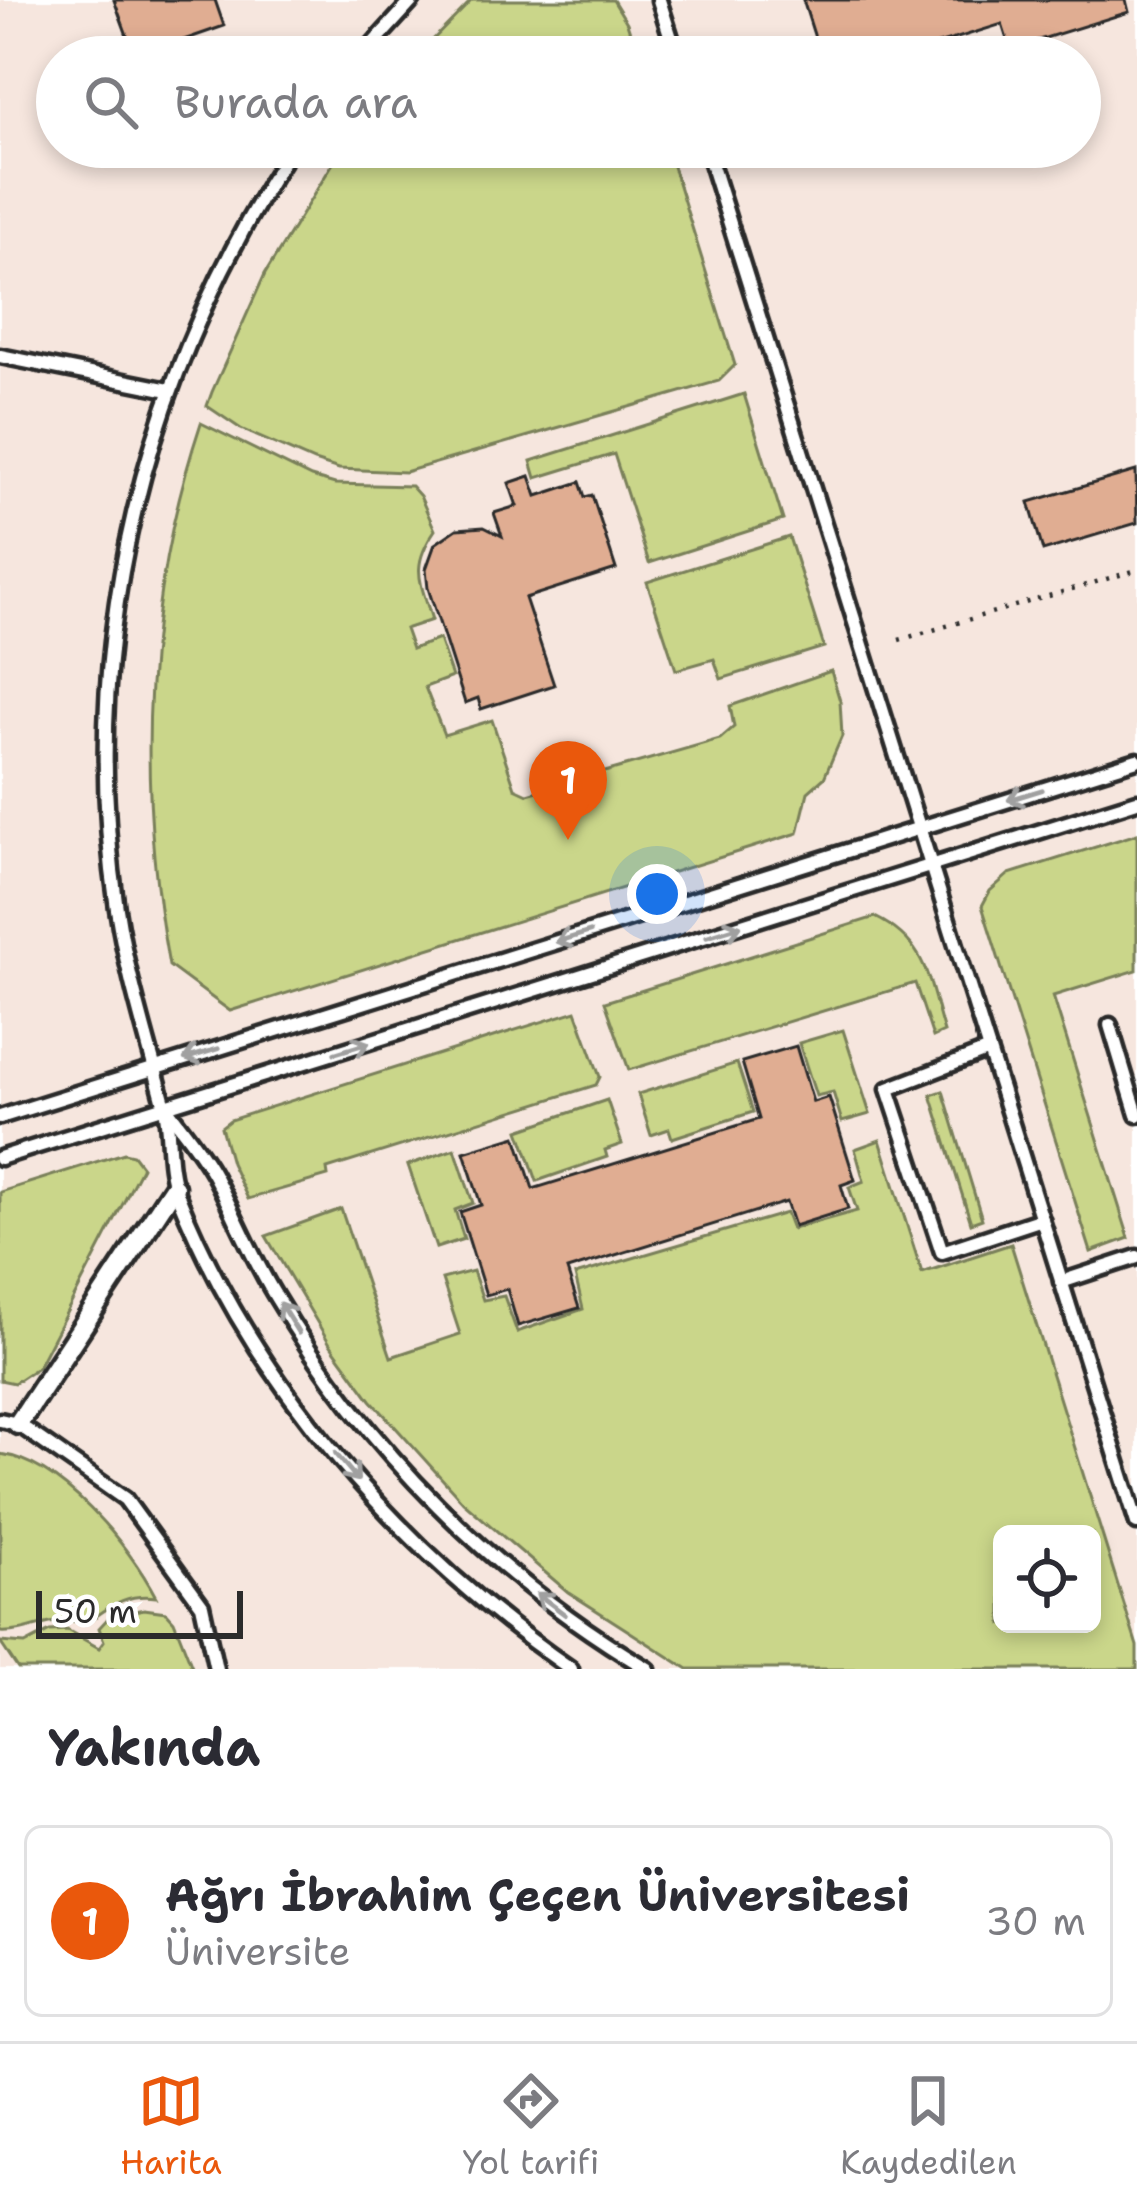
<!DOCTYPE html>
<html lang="tr">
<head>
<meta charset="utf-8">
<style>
	body { margin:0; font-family:"Shantell Sans",sans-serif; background:#f2f2f3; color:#2b2b33 }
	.controls { position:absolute; right:36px; bottom:36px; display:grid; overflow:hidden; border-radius:18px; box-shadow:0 6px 18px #0003 }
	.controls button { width:108px; height:108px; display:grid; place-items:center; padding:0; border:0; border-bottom:3px solid #e1e1e2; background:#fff; color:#2b2b33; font:60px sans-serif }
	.scale { position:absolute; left:36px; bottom:30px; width:207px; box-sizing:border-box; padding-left:12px; border:6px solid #2b2b2b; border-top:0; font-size:33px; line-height:42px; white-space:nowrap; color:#2b2b2b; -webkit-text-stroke:9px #fff; paint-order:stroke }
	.you { position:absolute; left:657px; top:894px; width:42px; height:42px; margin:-30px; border:9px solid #fff; border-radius:50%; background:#1a73e8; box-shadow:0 0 0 18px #1a73e833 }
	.badge { display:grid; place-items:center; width:78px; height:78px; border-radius:50%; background:#ea580c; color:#fff; font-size:39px; font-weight:700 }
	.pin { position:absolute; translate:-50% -99px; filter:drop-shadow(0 3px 6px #0008) }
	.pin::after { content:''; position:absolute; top:63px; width:42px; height:36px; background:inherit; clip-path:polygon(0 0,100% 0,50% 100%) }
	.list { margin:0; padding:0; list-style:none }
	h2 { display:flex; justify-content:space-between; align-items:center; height:156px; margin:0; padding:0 48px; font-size:51px }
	h2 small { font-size:39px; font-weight:400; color:#7c7c81 }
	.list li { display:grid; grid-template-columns:78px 1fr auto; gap:36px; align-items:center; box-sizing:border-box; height:192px; margin:0 24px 24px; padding:0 24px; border:3px solid #e1e1e2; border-radius:18px }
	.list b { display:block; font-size:45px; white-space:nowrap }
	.list p { margin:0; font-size:39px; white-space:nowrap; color:#7c7c81 }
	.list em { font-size:39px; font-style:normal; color:#7c7c81 }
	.icon { flex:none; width:66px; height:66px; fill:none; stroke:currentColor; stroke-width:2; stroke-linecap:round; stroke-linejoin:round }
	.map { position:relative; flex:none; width:1137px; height:1669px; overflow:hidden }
	.search { position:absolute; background:#fff; box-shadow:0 6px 18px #0003; left:36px; right:36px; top:36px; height:132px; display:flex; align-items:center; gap:30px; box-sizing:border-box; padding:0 42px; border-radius:66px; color:#7c7c81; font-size:45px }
	.sheet { height:372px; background:#fff }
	nav { display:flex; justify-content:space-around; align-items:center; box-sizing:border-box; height:168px; border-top:3px solid #e1e1e2; background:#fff; font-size:33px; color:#7c7c81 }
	nav a { display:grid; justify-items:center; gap:6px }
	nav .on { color:#ea580c }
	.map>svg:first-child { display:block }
	.built { fill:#f6e6de; fill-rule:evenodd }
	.green { fill:#cad68a; stroke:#7a805a; stroke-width:3; fill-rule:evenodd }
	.building { fill:#e0ad92; stroke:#2b2b2b; stroke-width:3 }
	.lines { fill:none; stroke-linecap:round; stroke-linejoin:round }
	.service-casing { stroke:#2b2b2b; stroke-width:21 }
	.pedestrian-casing { stroke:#2b2b2b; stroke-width:27 }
	.path { stroke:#2b2b2b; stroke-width:4.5; stroke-dasharray:3 9; stroke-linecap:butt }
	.service { stroke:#fff; stroke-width:12 }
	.pedestrian { stroke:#fff; stroke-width:18 }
	.oneway { stroke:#a0a0a0 }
</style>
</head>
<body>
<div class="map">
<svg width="1137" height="1669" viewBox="0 0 1137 1669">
	<rect width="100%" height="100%" fill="#fff"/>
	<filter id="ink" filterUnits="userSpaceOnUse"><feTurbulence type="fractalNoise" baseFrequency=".00833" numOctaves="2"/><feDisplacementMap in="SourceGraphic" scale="24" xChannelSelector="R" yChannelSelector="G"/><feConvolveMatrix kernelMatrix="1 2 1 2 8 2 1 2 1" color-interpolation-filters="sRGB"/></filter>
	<g filter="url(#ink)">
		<path class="built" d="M0 0H1137V1669H0ZM57 57H1080V147H57ZM1002 1534H1092V1624H1002Z"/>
		<g class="green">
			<polygon points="472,0 613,0 627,23 638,57 416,57"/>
			<polygon points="343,147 667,147 735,365 719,381 405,472 339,469 314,461 241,429 207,406 212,392 265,274"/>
			<polygon points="744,394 783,520 649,563 614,454 536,478 531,461"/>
			<path d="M201 423 311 477 335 484 411 486 420 496 435 530C410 567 420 580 432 620L405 629 412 649 439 639 452 677 425 687 444 735 492 720 515 788 528 794 720 739 734 727 730 706 831 671 840 701 842 736 824 778 808 792 798 833 230 1011 169 966C136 783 142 601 201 423Z"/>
			<polygon points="789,537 824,647 721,679 714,659 676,670 647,582"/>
			<polygon points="1137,834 1137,970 1053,996 1129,1238 1091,1252 982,906 990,891 1009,874"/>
			<path d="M875 917C928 943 928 980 944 1032L933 1037 915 983 629 1070 605 1002Z"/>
			<polygon points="576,1011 600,1077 596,1085 327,1169 328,1176 248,1199 231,1163 221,1127 230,1120"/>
			<polygon points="843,1030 870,1114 842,1122 833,1092 816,1096 799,1043"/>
			<polygon points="737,1063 753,1112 672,1138 669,1129 651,1135 638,1094"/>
			<polygon points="943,1091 982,1219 971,1223 931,1095"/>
			<polygon points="607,1100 622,1144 605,1150 607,1157 537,1181 519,1130"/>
			<path d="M880 1140 922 1273 1011 1244 1137 1646V1669H688L568 1592 463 1502 371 1400 330 1344 266 1236 341 1209 391 1357 460 1334 442 1279 473 1271 483 1300 504 1296 517 1332 583 1309 575 1275 786 1213 792 1229 857 1211 849 1187 864 1181 855 1149ZM1002 1534H1092V1624H1002Z"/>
			<polygon points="455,1149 473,1203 455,1210 464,1239 436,1248 408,1165"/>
			<polygon points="124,1153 133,1155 142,1167 38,1367 14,1383 0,1380 0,1192"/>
			<path d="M0 1454C61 1462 129 1545 156 1597 124 1593 110 1607 85 1624 54 1613 31 1634 0 1632Z"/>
			<polygon points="144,1609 166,1612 174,1621 193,1669 18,1669 0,1642 25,1644 50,1631 67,1630 99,1648 104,1641 99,1628 110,1616"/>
		</g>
		<g class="building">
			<polygon points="114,0 215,0 224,26 135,57"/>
			<polygon points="803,0 1126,0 1129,12 1010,49 1002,24 896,57 821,57"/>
			<polygon points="1136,471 1137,523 1043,551 1029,502"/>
			<polygon points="530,476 537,496 580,482 585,497 592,495 616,569 525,598 554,685 481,709 478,698 465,703 428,588 426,569 435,544 457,529 484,527 502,536 494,513 517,506 509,483"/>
			<polygon points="796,1046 813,1102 829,1097 855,1180 841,1185 848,1209 794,1226 786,1202 567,1270 579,1308 518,1326 507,1289 486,1295 460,1212 481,1205 464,1152 516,1136 533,1189 759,1119 742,1062"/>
		</g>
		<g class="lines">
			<g class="service-casing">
				<g id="service">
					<polyline points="659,0 677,57"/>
					<polyline points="361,57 413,0"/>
					<path d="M292 147C145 376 77 637 117 909 127 975 147 1038 164 1103 171 1131 166 1165 177 1193 254 1386 402 1552 571 1669"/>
					<polyline points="706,147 1137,1523"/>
					<polyline points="0,356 169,390"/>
					<polyline points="1110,1025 1137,1115"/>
					<polyline points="989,1050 888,1089 942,1252 1042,1219"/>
					<path d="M166 1107C182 1129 201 1151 214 1175 235 1215 252 1258 276 1297 366 1449 496 1579 648 1669"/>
					<polyline points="0,1117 1137,760"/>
					<polyline points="0,1158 1137,801"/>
					<polyline points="1061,1282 1137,1257"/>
					<polyline points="0,1420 18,1424 125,1499 202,1605 216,1669"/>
				</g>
			</g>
			<g class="pedestrian-casing">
				<polyline id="pedestrian" points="18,1424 174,1187"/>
			</g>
			<polyline class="path" points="899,640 1137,570"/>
			<use href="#service" class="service"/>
			<use href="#pedestrian" class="pedestrian"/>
		</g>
		<defs><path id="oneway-shaft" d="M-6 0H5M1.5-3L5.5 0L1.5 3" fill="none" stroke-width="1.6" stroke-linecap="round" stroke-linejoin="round" transform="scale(3)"/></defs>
		<g class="oneway">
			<use href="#oneway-shaft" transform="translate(1025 795) rotate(163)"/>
			<use href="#oneway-shaft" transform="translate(724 931) rotate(-17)"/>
			<use href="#oneway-shaft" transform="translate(573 937) rotate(163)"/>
			<use href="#oneway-shaft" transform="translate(352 1048) rotate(-17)"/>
			<use href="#oneway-shaft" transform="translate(201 1054) rotate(163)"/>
			<use href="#oneway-shaft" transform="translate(289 1318) rotate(-122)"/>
			<use href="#oneway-shaft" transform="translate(347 1467) rotate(50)"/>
			<use href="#oneway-shaft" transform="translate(551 1604) rotate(-143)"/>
		</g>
	</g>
</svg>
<div class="controls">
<button><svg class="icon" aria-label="locate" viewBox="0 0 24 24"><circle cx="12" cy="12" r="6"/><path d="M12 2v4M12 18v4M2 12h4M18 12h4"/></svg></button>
</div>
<div class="scale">50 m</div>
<div class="you"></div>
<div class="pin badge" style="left:568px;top:840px">1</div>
<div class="search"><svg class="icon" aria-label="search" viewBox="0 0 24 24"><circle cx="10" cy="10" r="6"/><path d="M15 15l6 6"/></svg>Burada ara</div>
</div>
<section class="sheet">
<h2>Yakında<small></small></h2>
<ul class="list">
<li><span class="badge">1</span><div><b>Ağrı İbrahim Çeçen Üniversitesi</b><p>Üniversite</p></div><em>30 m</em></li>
</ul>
</section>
<nav>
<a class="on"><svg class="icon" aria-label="map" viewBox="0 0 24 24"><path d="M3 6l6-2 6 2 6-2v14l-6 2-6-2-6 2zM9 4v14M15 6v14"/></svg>Harita</a>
<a><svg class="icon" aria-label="directions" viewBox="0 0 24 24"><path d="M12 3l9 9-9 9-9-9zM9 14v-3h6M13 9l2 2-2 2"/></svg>Yol tarifi</a>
<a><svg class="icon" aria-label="saved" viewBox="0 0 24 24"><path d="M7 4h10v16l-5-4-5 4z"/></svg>Kaydedilen</a>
</nav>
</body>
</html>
